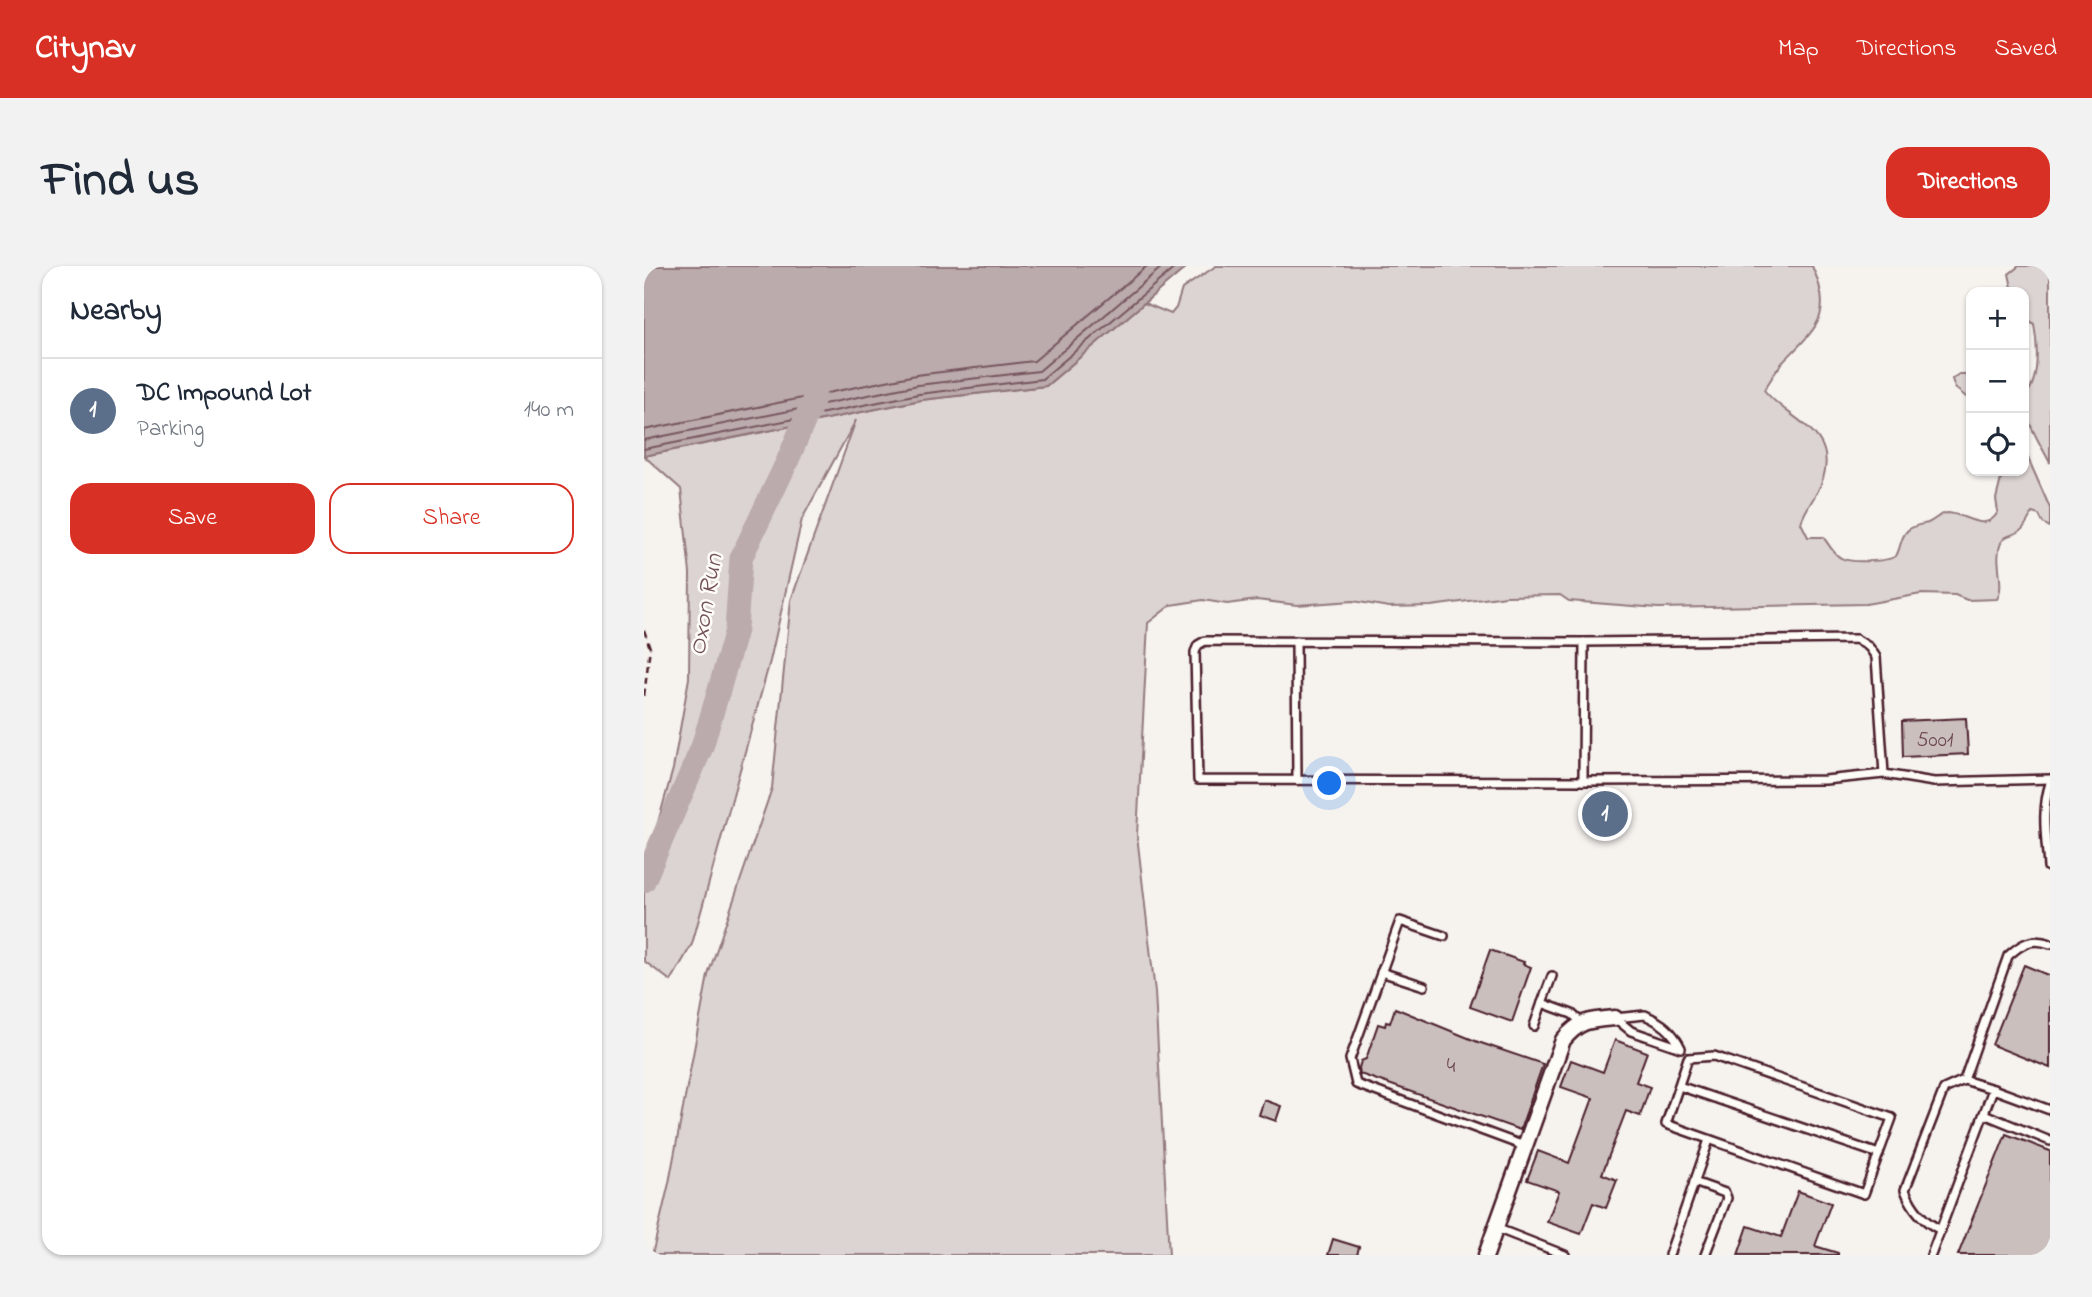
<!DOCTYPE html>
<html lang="en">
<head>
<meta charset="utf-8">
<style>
	body { margin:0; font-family:"Indie Flower",sans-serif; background:#f2f2f3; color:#1f2937 }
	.controls { position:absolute; right:21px; top:21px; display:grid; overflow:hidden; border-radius:14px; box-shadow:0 2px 5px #0004 }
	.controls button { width:63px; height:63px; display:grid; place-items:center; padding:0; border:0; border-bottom:2px solid #e0e1e3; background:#fff; color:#1f2937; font:35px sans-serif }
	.you { position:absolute; left:686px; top:518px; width:24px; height:24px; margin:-18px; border:5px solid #fff; border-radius:50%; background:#1a73e8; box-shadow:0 0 0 10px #1a73e833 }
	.badge { display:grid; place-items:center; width:46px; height:46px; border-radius:50%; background:#d93025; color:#fff; font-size:23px; font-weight:700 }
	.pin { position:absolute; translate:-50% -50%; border:4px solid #fff; box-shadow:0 2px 7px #0006 }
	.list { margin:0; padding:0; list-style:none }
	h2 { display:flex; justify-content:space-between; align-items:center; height:91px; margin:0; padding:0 28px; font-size:30px }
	h2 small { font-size:23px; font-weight:400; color:#747a83 }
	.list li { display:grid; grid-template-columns:46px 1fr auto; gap:21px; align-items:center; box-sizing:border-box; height:105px; padding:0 28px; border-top:2px solid #e0e1e3 }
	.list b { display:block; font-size:26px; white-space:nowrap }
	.list p { margin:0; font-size:23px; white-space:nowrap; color:#747a83 }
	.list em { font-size:23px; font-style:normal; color:#747a83 }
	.actions { display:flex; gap:14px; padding:21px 28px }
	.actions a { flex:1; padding:16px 0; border:2px solid #d93025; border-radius:21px; text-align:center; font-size:24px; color:#d93025 }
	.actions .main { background:#d93025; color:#fff }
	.icon { flex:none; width:38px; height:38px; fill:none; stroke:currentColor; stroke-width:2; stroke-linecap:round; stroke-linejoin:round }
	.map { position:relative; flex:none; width:1406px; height:989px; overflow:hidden; border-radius:21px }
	header { display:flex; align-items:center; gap:42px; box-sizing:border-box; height:98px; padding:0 35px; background:#d93025; color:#fff }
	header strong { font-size:33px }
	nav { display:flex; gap:38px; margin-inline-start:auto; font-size:24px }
	.intro { display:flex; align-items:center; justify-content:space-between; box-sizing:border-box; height:168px; padding:0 42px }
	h1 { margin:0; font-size:49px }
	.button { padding:18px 32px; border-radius:21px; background:#d93025; color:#fff; font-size:24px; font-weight:700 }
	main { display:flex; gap:42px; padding:0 42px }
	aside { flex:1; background:#fff; border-radius:21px; box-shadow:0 2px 5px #0004 }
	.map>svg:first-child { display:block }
	.green { fill:#dcd4d2; stroke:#937a7e; stroke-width:2 }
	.water { fill:#bbabac; stroke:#8e7378; stroke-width:2 }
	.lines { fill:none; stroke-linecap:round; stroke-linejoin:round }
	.shore { stroke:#77575f; stroke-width:2 }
	.river { stroke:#bbabac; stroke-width:23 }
	.building { fill:#cbbfbe; stroke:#4a1f2b; stroke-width:2 }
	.service-casing { stroke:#4a1f2b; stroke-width:12 }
	.minor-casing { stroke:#4a1f2b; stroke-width:19 }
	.path { stroke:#4a1f2b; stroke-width:2.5; stroke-dasharray:7 5; stroke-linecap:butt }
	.service { stroke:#fdfcf7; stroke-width:7 }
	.minor { stroke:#fdfcf7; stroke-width:14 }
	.labels { text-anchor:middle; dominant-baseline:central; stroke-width:5; stroke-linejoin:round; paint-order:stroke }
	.number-label { font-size:21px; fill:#6a4750 }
	.water-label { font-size:26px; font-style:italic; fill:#725058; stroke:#fdfcf7 }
</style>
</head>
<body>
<header>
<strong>Citynav</strong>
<nav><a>Map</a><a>Directions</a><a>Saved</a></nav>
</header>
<div class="intro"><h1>Find us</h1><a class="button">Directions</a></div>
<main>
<aside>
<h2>Nearby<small></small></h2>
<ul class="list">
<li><span class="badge" style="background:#5c6f8a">1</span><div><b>DC Impound Lot</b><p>Parking</p></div><em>140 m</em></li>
</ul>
<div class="actions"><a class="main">Save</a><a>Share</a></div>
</aside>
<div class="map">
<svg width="1406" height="989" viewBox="0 0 1406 989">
	<rect width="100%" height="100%" fill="#f6f3ef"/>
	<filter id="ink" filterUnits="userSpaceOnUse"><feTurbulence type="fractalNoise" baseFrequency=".0143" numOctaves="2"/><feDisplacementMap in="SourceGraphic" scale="14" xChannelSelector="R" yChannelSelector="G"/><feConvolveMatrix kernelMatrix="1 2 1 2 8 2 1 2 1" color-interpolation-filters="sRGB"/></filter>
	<g filter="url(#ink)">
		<g class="green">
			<path d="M572 0H1168C1191 50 1172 62 1139 96 1132 104 1126 115 1120 124 1145 156 1198 165 1177 218 1171 233 1161 242 1157 257L1164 271H1179C1185 278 1189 288 1197 292 1206 297 1243 296 1252 290 1257 282 1256 272 1263 265 1269 259 1276 259 1284 257 1291 254 1296 247 1304 247 1322 248 1341 268 1354 246L1352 233 1359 205H1380V183L1406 242V261L1399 257 1395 249 1388 247C1385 252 1381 262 1376 265 1369 270 1361 268 1357 277 1349 295 1362 318 1353 333L1323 334 1311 329 1277 328 1222 338 1014 342 925 335 916 329 862 330 787 340 745 341 709 335 653 339 613 334 583 338 559 334 527 339 504 357 493 569 511 726 525 989H8L25 917 64 709 128 522 147 334 212 154 158 253 126 395 48 678 27 715 0 695V606L29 503 45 412 46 307 37 223 0 190 277 134 402 120 500 37 527 48 532 42 538 23Z"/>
			<path d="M1375 0H1406V197C1396 177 1380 154 1380 131 1396 116 1394 80 1390 58L1380 50V26H1369L1365 8Z"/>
			<polygon points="1315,108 1327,108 1327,135 1311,122 1308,113"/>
		</g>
		<polygon class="water" points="0,0 544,0 402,120 277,134 0,190"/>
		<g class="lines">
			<g class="shore">
				<polyline points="0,164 272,109 390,95 503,0"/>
				<polyline points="0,174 274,119 395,105 519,0"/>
				<polyline points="0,183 275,128 398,113 533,0"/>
			</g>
			<polyline class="river" points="0,615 58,481 75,424 92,364 97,292 143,196 171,130"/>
		</g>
		<g class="building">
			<polygon points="1322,452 1324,488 1259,491 1258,455"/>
			<polygon points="846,684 880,696 879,698 887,701 868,756 826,741"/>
			<polygon points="1380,699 1406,710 1406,802 1348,779"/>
			<polygon points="751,742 834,776 899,798 876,864 716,808 715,802 717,795 722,793 734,758 741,760 742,756 746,757"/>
			<polygon points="971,774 1003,786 992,816 1006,821 996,850 982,845 958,908 973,914 962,942 949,937 937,968 903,956 915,925 883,914 894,885 925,897 949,832 917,821 927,794 959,806"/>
			<polygon points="620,834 637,840 632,855 615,849"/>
			<polygon points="1362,868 1406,885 1406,989 1314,989"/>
			<polygon points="1154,925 1187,937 1171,980 1194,987 1194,989 1094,989 1104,960 1137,971"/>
			<polygon points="689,973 715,981 713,989 684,989"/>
		</g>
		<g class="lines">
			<g class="service-casing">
				<g id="service">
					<polyline points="652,375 653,514"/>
					<polyline points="1240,508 1181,514 939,515 940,376 1212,373 1225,381 1232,391 1240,508 1290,516 1406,513"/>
					<polyline points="939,515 554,514 551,386 554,379 561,375 940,376"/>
					<path d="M1406 517C1397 545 1402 572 1404 601L1406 600"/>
					<polyline points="800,670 756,655 706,793 712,818 880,880"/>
					<polyline points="737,706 780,720"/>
					<polyline points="908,710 898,737 928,748 938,757"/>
					<path d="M1001 749C1018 757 1028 764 1037 782L987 765 971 752Z"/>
					<polyline points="890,760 898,737"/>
					<polygon points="1070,790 1248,852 1220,928 1022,858 1044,792"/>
					<polyline points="1320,814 1349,823"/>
					<polyline points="1035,820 1235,888"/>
					<polyline points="1340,848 1406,875"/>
					<polyline points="1050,916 1081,927 1083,932 1061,989"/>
					<polyline points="852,962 921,989"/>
					<path d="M1297 964C1279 956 1268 942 1261 924L1300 823 1320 814 1364 690C1377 678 1388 671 1406 678"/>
					<polyline points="1025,989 1065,874"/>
					<polyline points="1287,989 1349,823 1406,844"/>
				</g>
			</g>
			<g class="minor-casing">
				<path id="minor" d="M842 989 919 774C936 754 945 754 971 752"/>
			</g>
			<polyline class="path" points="0,364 6,382 0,430"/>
			<use href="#service" class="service"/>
			<use href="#minor" class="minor"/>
		</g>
	</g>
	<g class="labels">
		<g class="number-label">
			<text x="1291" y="475">5001</text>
			<text x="807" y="801">4</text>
		</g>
		<g class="water-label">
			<text transform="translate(63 339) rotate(-80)">Oxon Run</text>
		</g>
	</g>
</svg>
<div class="controls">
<button>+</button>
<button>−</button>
<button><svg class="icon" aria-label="locate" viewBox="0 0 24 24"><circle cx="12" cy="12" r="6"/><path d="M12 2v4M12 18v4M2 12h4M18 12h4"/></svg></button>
</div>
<div class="you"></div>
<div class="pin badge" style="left:961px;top:548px;background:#5c6f8a">1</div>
</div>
</main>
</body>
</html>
